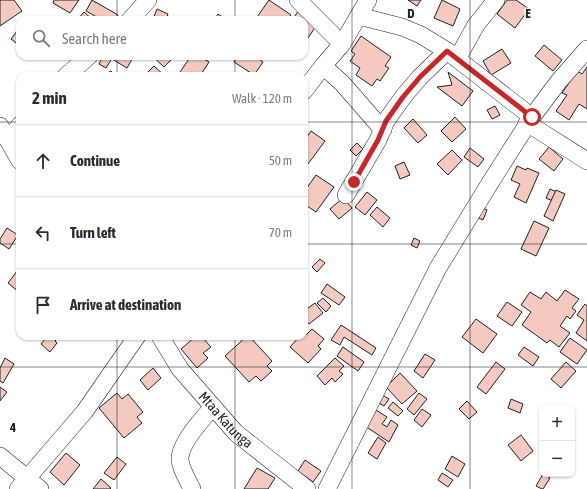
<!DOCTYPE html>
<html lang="en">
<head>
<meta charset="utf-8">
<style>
	body { margin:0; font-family:"Asap Condensed",sans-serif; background:#f7f7f7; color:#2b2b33 }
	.controls { position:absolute; right:12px; bottom:12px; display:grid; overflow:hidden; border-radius:8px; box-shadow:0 1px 3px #0004 }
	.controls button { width:36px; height:36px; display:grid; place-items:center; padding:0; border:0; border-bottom:1px solid #e1e1e2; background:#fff; color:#2b2b33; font:20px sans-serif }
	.stop { position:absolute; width:12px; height:12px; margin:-9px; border:3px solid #c62828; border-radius:50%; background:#fff }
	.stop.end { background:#c62828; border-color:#fff; box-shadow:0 1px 4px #0008 }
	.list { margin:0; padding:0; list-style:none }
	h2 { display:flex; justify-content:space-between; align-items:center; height:52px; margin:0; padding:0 16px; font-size:17px }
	h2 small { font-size:13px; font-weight:400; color:#7c7c81 }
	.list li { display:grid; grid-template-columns:26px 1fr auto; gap:12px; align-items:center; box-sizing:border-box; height:72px; padding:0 16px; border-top:1px solid #e1e1e2 }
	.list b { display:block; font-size:15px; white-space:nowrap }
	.list em { font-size:13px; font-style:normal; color:#7c7c81 }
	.icon { flex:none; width:22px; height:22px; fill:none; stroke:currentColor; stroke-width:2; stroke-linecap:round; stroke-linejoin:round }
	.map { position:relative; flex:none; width:587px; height:489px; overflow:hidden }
	.search { position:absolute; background:#fff; box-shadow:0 1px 3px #0004; left:16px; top:16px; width:292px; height:44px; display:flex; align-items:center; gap:10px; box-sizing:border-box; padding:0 14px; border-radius:12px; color:#7c7c81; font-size:15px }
	.panel { position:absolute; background:#fff; box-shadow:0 1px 3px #0004; left:16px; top:72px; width:292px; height:268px; border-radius:12px }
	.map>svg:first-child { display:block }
	.building { fill:#f3c9c0; stroke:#222 }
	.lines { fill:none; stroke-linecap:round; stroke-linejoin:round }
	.minor-casing { stroke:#222; stroke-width:18 }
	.minor { stroke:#fff; stroke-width:17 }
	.route { stroke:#c62828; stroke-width:5 }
	.grid { fill:none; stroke:#222; stroke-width:1; stroke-opacity:0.55 }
	.labels { text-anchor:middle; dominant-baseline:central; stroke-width:3; stroke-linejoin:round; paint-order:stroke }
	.street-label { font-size:14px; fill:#222; stroke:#fff }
	.grid-label { font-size:13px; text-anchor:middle; font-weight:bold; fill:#222; stroke:#fff; stroke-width:3; stroke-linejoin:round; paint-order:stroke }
</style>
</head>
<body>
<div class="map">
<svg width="587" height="489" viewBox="0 0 587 489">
	<rect width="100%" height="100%" fill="#fff"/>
	<g class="building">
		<polygon points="0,0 14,0 22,11 0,26"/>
		<polygon points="54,0 79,0 70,13 53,3"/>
		<polygon points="92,0 118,15 115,20 102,20 86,11"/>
		<polygon points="269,0 291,15 287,20 255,20"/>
		<polygon points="408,0 421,0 417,6"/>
		<polygon points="442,0 460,9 453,26 434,18"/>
		<polygon points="507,0 516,0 529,9 515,28 497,14"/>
		<polygon points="157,9 168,14 166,20 153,19"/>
		<polygon points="299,10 316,26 308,38 304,35 304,20 292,20"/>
		<polygon points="84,12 93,20 77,20"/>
		<polygon points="218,14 221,16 228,20 214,20"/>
		<polygon points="20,27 20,46 11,39"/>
		<polygon points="361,36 391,57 385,66 389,68 380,81 377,79 372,86 356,75 360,68 350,61 355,54 351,51"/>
		<polygon points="544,45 562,60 553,71 535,56"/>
		<polygon points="502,49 511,63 491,75 483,61"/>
		<polygon points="103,56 111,60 106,68 99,64"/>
		<polygon points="114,56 134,56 127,68 112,59"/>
		<polygon points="152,56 175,56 164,67"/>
		<polygon points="191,56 199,56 209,62 200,76 186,76 180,72"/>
		<polygon points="238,56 255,56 263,62 254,75 234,62"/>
		<polygon points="154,66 165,76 144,76"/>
		<polygon points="587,67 587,109 579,104 569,120 556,111 567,95 562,93 577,71 582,74"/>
		<polygon points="111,71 114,76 102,76"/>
		<polygon points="448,72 473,91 462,106 437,87 452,85"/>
		<polygon points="495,106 500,115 492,119 487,110"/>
		<polygon points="455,117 466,129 452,142 441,131"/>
		<polygon points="413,119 427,135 418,143 404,128"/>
		<polygon points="311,131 325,141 308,164 304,161 304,141"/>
		<polygon points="357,143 363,149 356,156 350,150"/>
		<polygon points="549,147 563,159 554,171 539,159"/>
		<polygon points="470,148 484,159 478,167 464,157"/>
		<polygon points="452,150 462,160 448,175 437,164"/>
		<polygon points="404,162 410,175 400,179 395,166"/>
		<polygon points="517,166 526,170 527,168 539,173 526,203 514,197 520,184 511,180"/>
		<polygon points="316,175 334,187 316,212 304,204 304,192"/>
		<polygon points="550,189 559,193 555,202 546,198"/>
		<polygon points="556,190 565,194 553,221 544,216"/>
		<polygon points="367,192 377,200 365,215 355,207"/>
		<polygon points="343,198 352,208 339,219 330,209"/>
		<polygon points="479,206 487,210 483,220 475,216"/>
		<polygon points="377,207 390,218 383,227 370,215"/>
		<polygon points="534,221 549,228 536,256 521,249"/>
		<polygon points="7,228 18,235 9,249 0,243 0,239"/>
		<polygon points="414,238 420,241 417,248 411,245"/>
		<polygon points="320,259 325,263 317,272 312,267"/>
		<polygon points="20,267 20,293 8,283"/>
		<polygon points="327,284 345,297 339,305 321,293"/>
		<polygon points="565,290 579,299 572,308 576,311 570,319 567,316 560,326 570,333 559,347 550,340 547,343 522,325 531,312 521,305 530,292 541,299 546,292 557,301"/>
		<polygon points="323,298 331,306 326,312 317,303"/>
		<polygon points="507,302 522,312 512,326 497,316"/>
		<polygon points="315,303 323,313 309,324 304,317 304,311"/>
		<polygon points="585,304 587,306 587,341 576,333 584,320 577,315"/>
		<polygon points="476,319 497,334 483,353 462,337"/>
		<polygon points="341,325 376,348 372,355 344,337 340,345 331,340"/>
		<polygon points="312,329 324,339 318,346 321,349 308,363 290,347 300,336 304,336 304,333 306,335"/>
		<polygon points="43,336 60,336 55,341 57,343 50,352 41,344 46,338"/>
		<polygon points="196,336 201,336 211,347 203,353 208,358 197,368 181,349"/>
		<polygon points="247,336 249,336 272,361 267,366 272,371 261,381 256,376 249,382 225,356"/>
		<polygon points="570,338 587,350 577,364 560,352"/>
		<polygon points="343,347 364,362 358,371 337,356"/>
		<polygon points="524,347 539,357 533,366 518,355"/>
		<polygon points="425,354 435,360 423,378 414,371"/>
		<polygon points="5,358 14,364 3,383 0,381 0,368"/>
		<polygon points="335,358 344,366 339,371 343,374 335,382 332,378 325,385 317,376"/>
		<polygon points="496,362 505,369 486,394 477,387"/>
		<polygon points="566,362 576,371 561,388 551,379"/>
		<polygon points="153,368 161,378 148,390 140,380"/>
		<polygon points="400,373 417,391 402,404 386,387"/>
		<polygon points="0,387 7,392 0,401"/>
		<polygon points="117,393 122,399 128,394 143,412 137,417 142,423 124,438 99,408"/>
		<polygon points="419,393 427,399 414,415 407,409"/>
		<polygon points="381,394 389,399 384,406 376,401"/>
		<polygon points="511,399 523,404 520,413 508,408"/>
		<polygon points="467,401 477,412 469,419 459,409"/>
		<polygon points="393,402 403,411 398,416 388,408"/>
		<polygon points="422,409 431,415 422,427 414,420"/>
		<polygon points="376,410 387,417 382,424 387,427 391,420 398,425 389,442 365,426"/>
		<polygon points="521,435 533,451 521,461 508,445"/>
		<polygon points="378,437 386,443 377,459 368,453"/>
		<polygon points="66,453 80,465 64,485 50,472"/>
		<polygon points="452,456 465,464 458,477 445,469"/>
		<polygon points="117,457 126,464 114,480 104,473"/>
		<polygon points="305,460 321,471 313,482 298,471"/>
		<polygon points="257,468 275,478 268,489 244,489"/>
		<polygon points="442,473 453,480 448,487 438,480"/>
		<polygon points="543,474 550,478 543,489 542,489 536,486"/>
		<polygon points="101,479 111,488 110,489 93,489"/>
	</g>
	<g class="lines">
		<g class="minor-casing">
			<g id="minor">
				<polyline points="298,0 342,44"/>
				<polyline points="359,16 402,27 421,35 447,51 532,117"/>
				<polyline points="130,20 148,0"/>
				<polyline points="457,59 476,25 496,0"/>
				<polyline points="323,66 342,83 383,130"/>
				<polyline points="66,76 89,56"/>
				<polyline points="304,91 323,66 342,44 368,0"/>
				<polyline points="527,123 587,161"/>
				<polyline points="0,126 20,161"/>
				<polyline points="8,140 20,125"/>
				<polyline points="346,195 378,140 386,121 403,97 420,77 447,51"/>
				<path id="s1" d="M160 336 180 369 236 433 307 489"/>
				<polyline points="0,456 40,489"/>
				<polyline points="18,489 85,411 137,336"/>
				<path d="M192 489C188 480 181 470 180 460 179 444 203 418 213 407"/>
				<polyline points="327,489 438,268 490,183 532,117 559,81 587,49"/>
			</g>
		</g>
		<use href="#minor" class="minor"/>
	</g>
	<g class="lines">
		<polyline class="route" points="354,182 378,140 386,121 403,97 420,77 447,51 532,117"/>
	</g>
	<path class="grid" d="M117 0V20M235 0V20M352 0V489M470 0V489M117 56V76M235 56V76M0 122H20M304 122H587M0 244H20M304 244H587M117 336V489M235 336V489M0 367H587"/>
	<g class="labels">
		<g class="street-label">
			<text stroke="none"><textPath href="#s1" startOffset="107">Mtaa Katunga</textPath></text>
		</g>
	</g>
	<g class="grid-label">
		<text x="411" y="18">D</text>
		<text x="528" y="18">E</text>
		<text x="13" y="432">4</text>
	</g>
</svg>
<div class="controls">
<button>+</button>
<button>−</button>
</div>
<div class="stop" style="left:532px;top:117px"></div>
<div class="stop end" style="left:354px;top:182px"></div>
<div class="search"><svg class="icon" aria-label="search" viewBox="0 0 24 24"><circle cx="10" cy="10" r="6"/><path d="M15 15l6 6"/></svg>Search here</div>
<section class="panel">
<h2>2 min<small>Walk · 120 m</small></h2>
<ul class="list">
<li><svg class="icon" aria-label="ahead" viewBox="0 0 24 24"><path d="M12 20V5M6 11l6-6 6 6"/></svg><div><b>Continue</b></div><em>50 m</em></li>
<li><svg class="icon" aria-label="left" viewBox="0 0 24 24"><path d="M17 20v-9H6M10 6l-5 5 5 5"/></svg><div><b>Turn left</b></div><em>70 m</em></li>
<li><svg class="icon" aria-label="arrive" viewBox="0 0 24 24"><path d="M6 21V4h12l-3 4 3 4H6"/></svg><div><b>Arrive at destination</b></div></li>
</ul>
</section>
</div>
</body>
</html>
